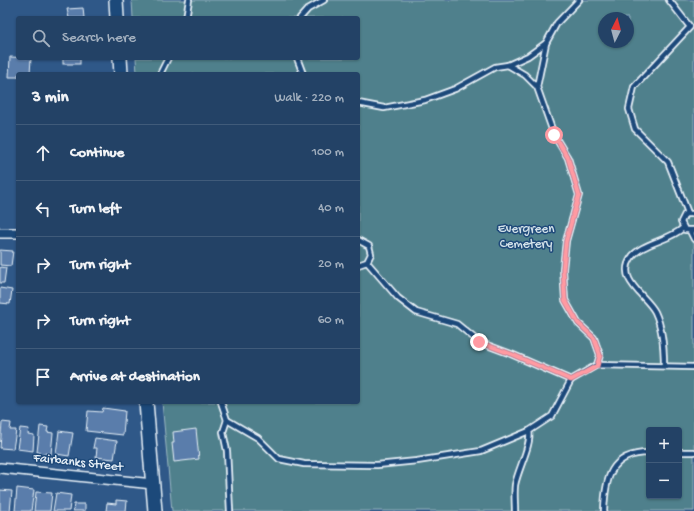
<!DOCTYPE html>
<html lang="en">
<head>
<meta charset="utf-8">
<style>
	body { margin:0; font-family:"Gochi Hand",sans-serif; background:#2f4d6f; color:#f1f3f6 }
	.controls { position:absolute; right:12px; bottom:12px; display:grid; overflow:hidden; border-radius:4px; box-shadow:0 1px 3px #0004 }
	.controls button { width:36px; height:36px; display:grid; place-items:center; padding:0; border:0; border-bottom:1px solid #405b7a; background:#234266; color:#f1f3f6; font:20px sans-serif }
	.compass { position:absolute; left:598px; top:12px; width:36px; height:36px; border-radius:50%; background:#234266; box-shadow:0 1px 3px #0004; rotate:6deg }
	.stop { position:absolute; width:12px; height:12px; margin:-9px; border:3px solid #ff9aa2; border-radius:50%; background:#fff }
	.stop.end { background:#ff9aa2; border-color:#fff; box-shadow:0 1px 4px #0008 }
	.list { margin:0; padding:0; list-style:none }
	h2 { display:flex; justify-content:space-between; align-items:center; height:52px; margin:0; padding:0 16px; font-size:17px }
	h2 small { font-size:13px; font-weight:400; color:#a3b0bf }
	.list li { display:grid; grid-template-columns:26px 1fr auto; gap:12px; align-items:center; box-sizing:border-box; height:56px; padding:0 16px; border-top:1px solid #405b7a }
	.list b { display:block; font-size:15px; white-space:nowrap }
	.list em { font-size:13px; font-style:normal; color:#a3b0bf }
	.icon { flex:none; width:22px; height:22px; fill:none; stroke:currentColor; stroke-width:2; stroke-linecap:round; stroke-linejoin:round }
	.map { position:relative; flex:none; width:694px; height:511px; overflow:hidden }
	.search { position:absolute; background:#234266; box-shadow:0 1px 3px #0004; left:16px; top:16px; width:344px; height:44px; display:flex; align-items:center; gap:10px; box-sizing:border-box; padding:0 14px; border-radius:4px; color:#a3b0bf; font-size:15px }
	.panel { position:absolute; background:#234266; box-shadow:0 1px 3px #0004; left:16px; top:72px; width:344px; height:332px; border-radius:4px }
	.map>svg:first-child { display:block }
	.green { fill:#50808c; stroke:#9cb8c2; fill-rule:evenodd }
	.building { fill:#5a7dab; stroke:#e8f1f8 }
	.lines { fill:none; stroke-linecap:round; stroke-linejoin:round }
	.service-casing { stroke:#e8f1f8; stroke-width:8 }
	.minor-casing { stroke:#e8f1f8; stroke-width:12 }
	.secondary-casing { stroke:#e8f1f8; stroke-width:16 }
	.service { stroke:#1f4a7a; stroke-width:4.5 }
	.minor { stroke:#1f4a7a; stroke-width:9 }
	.secondary { stroke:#1f4a7a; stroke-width:13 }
	.route { stroke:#ff9aa2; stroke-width:5 }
	.labels { text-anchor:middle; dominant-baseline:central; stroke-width:3; stroke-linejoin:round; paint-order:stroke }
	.park-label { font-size:13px; fill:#d1e0e8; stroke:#1f4a7a }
	.street-label { font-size:13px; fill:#e8f1f8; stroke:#1f4a7a }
</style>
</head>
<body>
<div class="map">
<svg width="694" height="511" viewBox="0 0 694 511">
	<rect width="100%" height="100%" fill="#2f5888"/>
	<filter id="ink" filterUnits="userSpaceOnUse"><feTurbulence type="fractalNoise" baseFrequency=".025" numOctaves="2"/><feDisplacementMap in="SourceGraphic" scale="8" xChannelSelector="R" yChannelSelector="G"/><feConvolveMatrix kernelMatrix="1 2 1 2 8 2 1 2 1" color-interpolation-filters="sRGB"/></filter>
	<g filter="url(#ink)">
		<path class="green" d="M132 0H694V511H172L162 402H358V74H137L136 58H358V18H133ZM604 18H628V42H604ZM649 430H679V496H649Z"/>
		<g class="building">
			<polygon points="83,8 84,18 69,18 67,9"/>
			<polygon points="10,57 31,58 30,74 18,74 18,77 9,77"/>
			<rect x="63" y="58" width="17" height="6"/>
			<polygon points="0,250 13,251 11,266 0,265"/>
			<polygon points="0,267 6,268 4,283 0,283"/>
			<polygon points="0,288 12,290 10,304 0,303"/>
			<polygon points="103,408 125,411 123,435 86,431 88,411 102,412"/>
			<polygon points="2,422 11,423 10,430 16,430 13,449 0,448"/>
			<polygon points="40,426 48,427 47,432 53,433 51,454 37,452"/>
			<polygon points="20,428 29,429 28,434 34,435 33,451 17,449"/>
			<polygon points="196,429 199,459 174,462 172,443 174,443 173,432"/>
			<polygon points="59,431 73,433 69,456 56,454"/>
			<polygon points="95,438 117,441 114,459 96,457 97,448 93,448"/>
			<polygon points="17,488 34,490 31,511 15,511"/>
			<polygon points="0,490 12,491 10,511 0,511"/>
			<polygon points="36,492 52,493 50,511 34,511"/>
			<polygon points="56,493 71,495 69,511 53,511"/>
			<polygon points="116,500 127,501 126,511 106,511 107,503 116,504"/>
			<polygon points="74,504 85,504 85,511 73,511"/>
		</g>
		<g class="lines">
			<g class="service-casing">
				<g id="service">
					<polyline points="669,0 690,27 634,87 629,109 635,129 668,162 688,213"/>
					<polyline points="186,18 189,0"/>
					<polyline points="300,18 308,9 324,0"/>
					<polyline points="297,58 303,74"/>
					<polyline points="508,65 528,56 546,43"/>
					<polyline points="160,74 168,58"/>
					<polyline points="537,87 546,43 557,23 579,0"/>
					<polyline points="358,103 384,108 425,100 455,89 495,67 508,65 525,75 537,87 554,135 568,158 579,195 566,241 563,269 565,300 578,323 594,338 600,355 597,365"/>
					<polyline points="694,214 685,214 681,222 685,230 694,230"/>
					<polyline points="690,231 694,239"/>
					<polyline points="358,240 369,246 371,254 367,262 358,265"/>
					<path d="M664 366C664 348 663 329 655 312 647 296 616 280 631 258 641 243 669 241 683 228"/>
					<polyline points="571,380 597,365 694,367"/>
					<polyline points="221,402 227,420 223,432 227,451 230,511"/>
					<polyline points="227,420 258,438 279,459 304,464 377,465 417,461 481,451 529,431 552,416 571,380 511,354 479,342 457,324 416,312 398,298 367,262"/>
					<polyline points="679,452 694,452"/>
					<path d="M515 511C515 503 514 494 515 485 518 469 532 444 529 431"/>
					<path d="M604 511C605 479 610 453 649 453"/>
				</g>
			</g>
			<g class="minor-casing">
				<g id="minor">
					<polyline points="0,233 18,233"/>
					<polyline points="0,468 153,484"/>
				</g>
			</g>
			<g class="secondary-casing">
				<g id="secondary">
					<polyline points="116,0 117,18"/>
					<polyline points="120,58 121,74"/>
					<polyline points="146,402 155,511"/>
				</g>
			</g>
			<use href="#service" class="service"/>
			<use href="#minor" class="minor"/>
			<use href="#secondary" class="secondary"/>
		</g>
	</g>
	<g class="lines" filter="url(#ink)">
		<polyline class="route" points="479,342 511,354 571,380 597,366 600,355 594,338 578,323 565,300 563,269 566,241 579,195 568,158 554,135"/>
	</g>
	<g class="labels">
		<g class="park-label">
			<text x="526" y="229">Evergreen<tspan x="526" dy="15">Cemetery</tspan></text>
		</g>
		<g class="street-label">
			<text transform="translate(78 463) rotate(6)">Fairbanks Street</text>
		</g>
	</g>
</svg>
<div class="controls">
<button>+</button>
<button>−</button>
</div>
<svg class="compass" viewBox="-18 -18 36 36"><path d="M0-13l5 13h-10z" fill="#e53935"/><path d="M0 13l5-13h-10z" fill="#a3b0bf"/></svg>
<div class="stop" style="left:554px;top:135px"></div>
<div class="stop end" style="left:479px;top:342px"></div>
<div class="search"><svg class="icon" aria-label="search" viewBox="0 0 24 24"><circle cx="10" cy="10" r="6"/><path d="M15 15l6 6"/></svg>Search here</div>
<section class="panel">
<h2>3 min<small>Walk · 220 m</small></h2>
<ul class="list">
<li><svg class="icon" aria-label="ahead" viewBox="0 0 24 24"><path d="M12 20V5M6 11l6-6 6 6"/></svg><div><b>Continue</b></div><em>100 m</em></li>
<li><svg class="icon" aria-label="left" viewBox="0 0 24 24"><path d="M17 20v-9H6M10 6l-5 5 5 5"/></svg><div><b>Turn left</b></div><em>40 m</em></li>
<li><svg class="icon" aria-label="right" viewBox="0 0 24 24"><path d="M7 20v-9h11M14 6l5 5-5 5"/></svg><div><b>Turn right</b></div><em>20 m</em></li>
<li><svg class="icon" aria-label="right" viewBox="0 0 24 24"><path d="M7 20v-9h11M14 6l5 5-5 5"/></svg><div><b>Turn right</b></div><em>60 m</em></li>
<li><svg class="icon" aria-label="arrive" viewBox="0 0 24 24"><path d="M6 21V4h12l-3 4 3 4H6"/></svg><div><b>Arrive at destination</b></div></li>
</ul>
</section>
</div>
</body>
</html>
